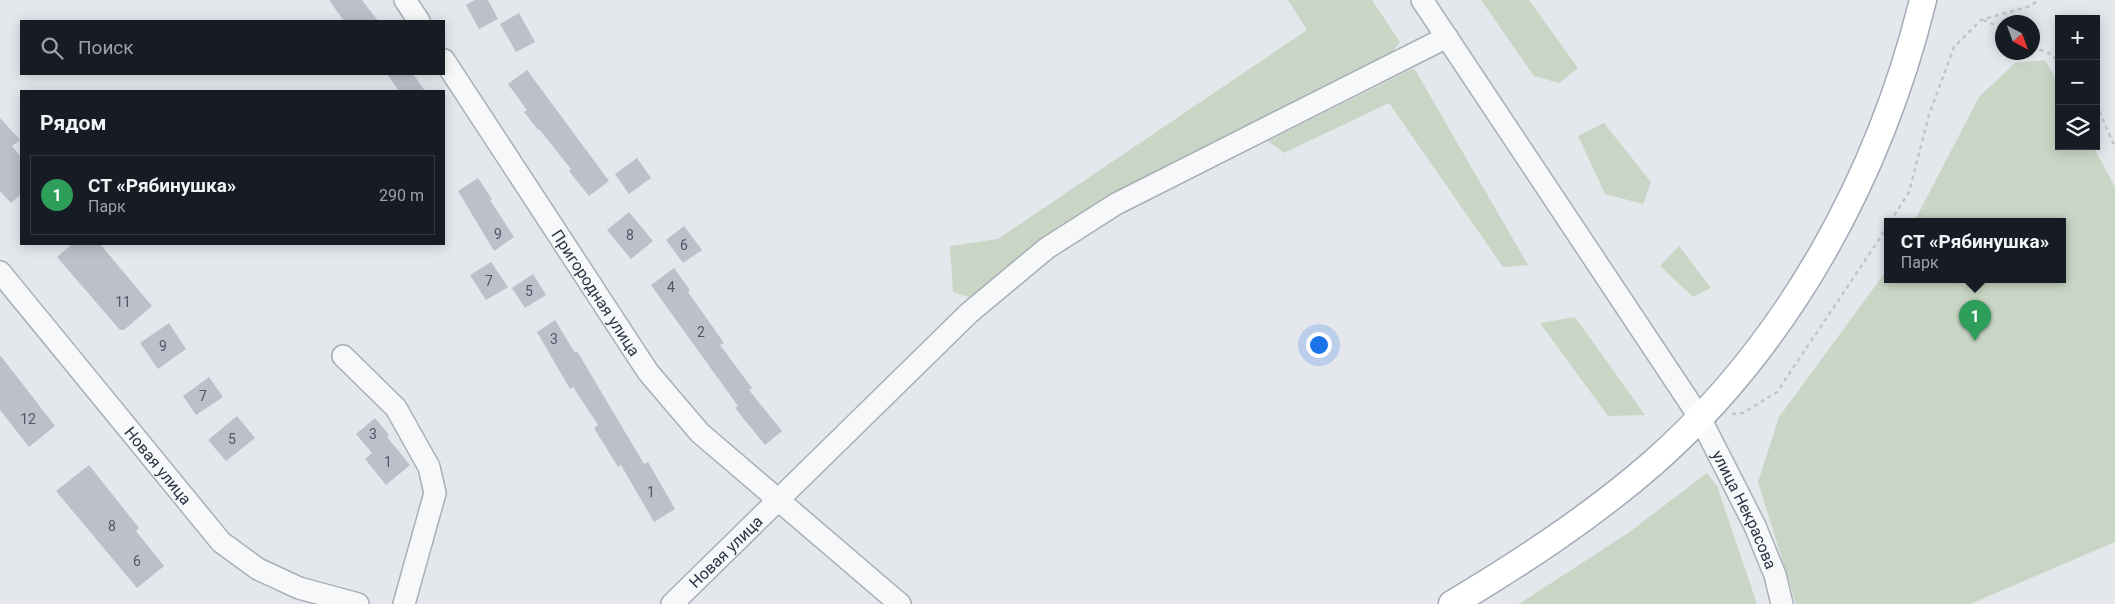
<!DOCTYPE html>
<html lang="ru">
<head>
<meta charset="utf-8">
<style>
	body { margin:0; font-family:Roboto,sans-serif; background:#20242c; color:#f1f3f6 }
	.controls { position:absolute; right:15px; top:15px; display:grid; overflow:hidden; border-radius:0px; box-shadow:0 2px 12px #0003 }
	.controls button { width:45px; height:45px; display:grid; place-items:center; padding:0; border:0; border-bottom:1px solid #363941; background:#171b24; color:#f1f3f6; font:25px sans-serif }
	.compass { position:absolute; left:1995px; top:15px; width:45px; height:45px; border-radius:50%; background:#171b24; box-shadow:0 2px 12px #0003; rotate:139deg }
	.you { position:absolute; left:1318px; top:344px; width:18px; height:18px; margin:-12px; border:4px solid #fff; border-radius:50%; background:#1a73e8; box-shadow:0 0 0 8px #1a73e833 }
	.badge { display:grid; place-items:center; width:32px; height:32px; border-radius:50%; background:#0b8043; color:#fff; font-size:16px; font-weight:700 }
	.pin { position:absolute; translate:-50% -41px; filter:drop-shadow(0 1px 2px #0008) }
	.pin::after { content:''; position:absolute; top:26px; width:18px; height:15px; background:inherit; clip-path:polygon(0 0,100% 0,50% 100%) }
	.popup { position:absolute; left:1884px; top:218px; width:182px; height:65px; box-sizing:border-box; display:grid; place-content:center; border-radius:0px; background:#171b24; filter:drop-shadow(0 1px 4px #0005); font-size:16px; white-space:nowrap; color:#9ea1a6 }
	.popup b { font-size:19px; color:#f1f3f6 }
	.popup::after { content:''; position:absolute; left:50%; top:100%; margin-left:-10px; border:10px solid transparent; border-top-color:#171b24 }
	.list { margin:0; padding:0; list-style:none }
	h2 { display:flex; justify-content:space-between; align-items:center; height:65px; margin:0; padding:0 20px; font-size:21px }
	h2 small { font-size:16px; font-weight:400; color:#9ea1a6 }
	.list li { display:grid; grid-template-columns:32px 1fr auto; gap:15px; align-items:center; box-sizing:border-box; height:80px; margin:0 10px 10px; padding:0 10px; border:1px solid #363941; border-radius:0px }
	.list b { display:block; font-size:19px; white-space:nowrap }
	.list p { margin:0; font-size:16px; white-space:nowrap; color:#9ea1a6 }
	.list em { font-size:16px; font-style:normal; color:#9ea1a6 }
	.icon { flex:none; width:28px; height:28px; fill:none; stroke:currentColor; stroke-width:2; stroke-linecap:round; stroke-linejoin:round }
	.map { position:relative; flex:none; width:2115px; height:604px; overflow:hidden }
	.search { position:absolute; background:#171b24; box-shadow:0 2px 12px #0003; left:20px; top:20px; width:425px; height:55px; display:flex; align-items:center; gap:12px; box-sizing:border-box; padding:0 18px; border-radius:0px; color:#9ea1a6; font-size:19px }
	.panel { position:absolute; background:#171b24; box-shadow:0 2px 12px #0003; left:20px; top:90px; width:425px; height:155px; border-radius:0px }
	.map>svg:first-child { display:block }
	.green { fill:#c9d6c5 }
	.building { fill:#bbc0ca }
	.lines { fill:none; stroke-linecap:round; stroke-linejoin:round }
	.minor-casing { stroke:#a9aeb7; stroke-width:24 }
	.major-casing { stroke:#a3abb8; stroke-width:29 }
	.path { stroke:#c2c5cb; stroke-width:2.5; stroke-dasharray:4 4; stroke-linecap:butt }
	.minor { stroke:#f7f8fa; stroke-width:21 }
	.major { stroke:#fff; stroke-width:26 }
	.labels { text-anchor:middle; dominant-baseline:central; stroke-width:4; stroke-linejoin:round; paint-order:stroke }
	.number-label { font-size:14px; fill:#4f5766 }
	.street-label { font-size:16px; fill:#2b3445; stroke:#f4f6f9 }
</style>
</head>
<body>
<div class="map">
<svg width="2115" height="604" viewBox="0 0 2115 604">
	<rect width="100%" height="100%" fill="#e4e7ec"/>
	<g class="green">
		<polygon points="1288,0 1372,0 1400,42 1391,54 1081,219 976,299 953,292 950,246 998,239 1307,30"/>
		<polygon points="1481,0 1529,0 1578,68 1559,83 1534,76"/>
		<polygon points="2045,60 2059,85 2059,146 2093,146 2115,187 2115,542 1970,604 1796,604 1758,482 1779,417 1887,270 1888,280 2062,280 2062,222 1914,222 1979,97 2015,63"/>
		<polygon points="1414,68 1528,265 1503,267 1389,103 1284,153 1268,141"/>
		<polygon points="1604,123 1651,182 1643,204 1605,194 1578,136"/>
		<polygon points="1679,246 1711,288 1693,297 1660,266"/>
		<polygon points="1575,317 1645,415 1608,416 1540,323"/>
		<polygon points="1707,473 1717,486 1757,604 1519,604 1628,533"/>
	</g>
	<g class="building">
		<polygon points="329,0 362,0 378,21 344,21"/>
		<polygon points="475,0 488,0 498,19 479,29 466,5"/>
		<polygon points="519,13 535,42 516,52 500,24"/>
		<polygon points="527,70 609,181 589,196 569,171 571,169 539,129 538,130 524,112 527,110 508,84"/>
		<polygon points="387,74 413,74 425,91 399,91"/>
		<polygon points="0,118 20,140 12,146 21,157 21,194 11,203 0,191"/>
		<polygon points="637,158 651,178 629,194 615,174"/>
		<polygon points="478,178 492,199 490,200 514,237 494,251 458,191"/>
		<polygon points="629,212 653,241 631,259 607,230"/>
		<polygon points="684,226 702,250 683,263 666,240"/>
		<polygon points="72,244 100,244 152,306 124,330 120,330 57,257"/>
		<polygon points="491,262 508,287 486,300 470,275"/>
		<polygon points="674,268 690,290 688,292 724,343 720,345 752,388 749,390 782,431 765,445 735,408 738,406 712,370 651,285"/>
		<polygon points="533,274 546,295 525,308 512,288"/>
		<polygon points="555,320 575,353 577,351 644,464 648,462 675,509 654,522 621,465 618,467 594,428 598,425 573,387 570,389 537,332"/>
		<polygon points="169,323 186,349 158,369 140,343"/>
		<polygon points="0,355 55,426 29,447 0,410"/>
		<polygon points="209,377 223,397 196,415 183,396"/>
		<polygon points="237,416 255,438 226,461 208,440"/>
		<polygon points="375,418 389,435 387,437 410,465 386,485 365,459 372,453 356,434"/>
		<polygon points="89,465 139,528 136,531 164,566 137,588 56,491"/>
	</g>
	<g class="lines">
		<g class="minor-casing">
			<g id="minor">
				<polyline points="405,0 419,21"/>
				<path id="s1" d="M1422 0 1700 418 1755 526 1775 575 1782 604"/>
				<path id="s2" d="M444 60 648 372 700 433 900 604"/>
				<path id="s3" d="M0 272 221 542 258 569 299 588 358 604"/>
				<polyline points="343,356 396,408 429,467 435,493 404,604"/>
				<path id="s4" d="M672 604 969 313 1047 248 1116 204 1447 37"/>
			</g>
		</g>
		<g class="major-casing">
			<path id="major" d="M1452 604C1522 562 1591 517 1653 463 1789 343 1880 175 1923 0"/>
		</g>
		<g class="path">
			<polyline points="1983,20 2002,28"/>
			<polyline points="2032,47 2049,53 2059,62"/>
			<polyline points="2096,104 2115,147"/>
			<polyline points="1890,222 1909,192 1929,115 1954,47 1981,20 2030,6 2039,0"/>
			<polyline points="1732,414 1743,413 1777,392 1888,226"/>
		</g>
		<use href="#minor" class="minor"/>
		<use href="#major" class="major"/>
	</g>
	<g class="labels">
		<g class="number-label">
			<text x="498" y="234">9</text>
			<text x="630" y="235">8</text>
			<text x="684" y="245">6</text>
			<text x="489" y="281">7</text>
			<text x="671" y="287">4</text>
			<text x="529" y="291">5</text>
			<text x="123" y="302">11</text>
			<text x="701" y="332">2</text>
			<text x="554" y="339">3</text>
			<text x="163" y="346">9</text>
			<text x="203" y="396">7</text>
			<text x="28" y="419">12</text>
			<text x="373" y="434">3</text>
			<text x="232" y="439">5</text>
			<text x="388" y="462">1</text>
			<text x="651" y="492">1</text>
			<text x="112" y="526">8</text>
			<text x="137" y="561">6</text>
		</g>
		<g class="street-label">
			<text stroke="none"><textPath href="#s2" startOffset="278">Пригородная улица</textPath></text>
			<text stroke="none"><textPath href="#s3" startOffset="250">Новая улица</textPath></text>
			<text stroke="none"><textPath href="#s1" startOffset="604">улица Некрасова</textPath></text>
			<text stroke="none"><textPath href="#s4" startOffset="75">Новая улица</textPath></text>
		</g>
	</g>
</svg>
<div class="controls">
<button>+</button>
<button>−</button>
<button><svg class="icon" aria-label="layers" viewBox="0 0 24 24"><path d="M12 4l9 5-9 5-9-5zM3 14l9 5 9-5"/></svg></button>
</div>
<svg class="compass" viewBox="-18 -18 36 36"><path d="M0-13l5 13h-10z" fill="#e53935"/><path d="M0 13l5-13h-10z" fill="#9ea1a6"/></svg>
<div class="you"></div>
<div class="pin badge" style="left:1975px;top:341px;background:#2e9e5b">1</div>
<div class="popup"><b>СТ «Рябинушка»</b>Парк</div>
<div class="search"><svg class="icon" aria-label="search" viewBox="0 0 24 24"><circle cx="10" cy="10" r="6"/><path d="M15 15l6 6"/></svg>Поиск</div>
<section class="panel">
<h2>Рядом<small></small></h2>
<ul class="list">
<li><span class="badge" style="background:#2e9e5b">1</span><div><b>СТ «Рябинушка»</b><p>Парк</p></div><em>290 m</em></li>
</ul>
</section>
</div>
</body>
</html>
